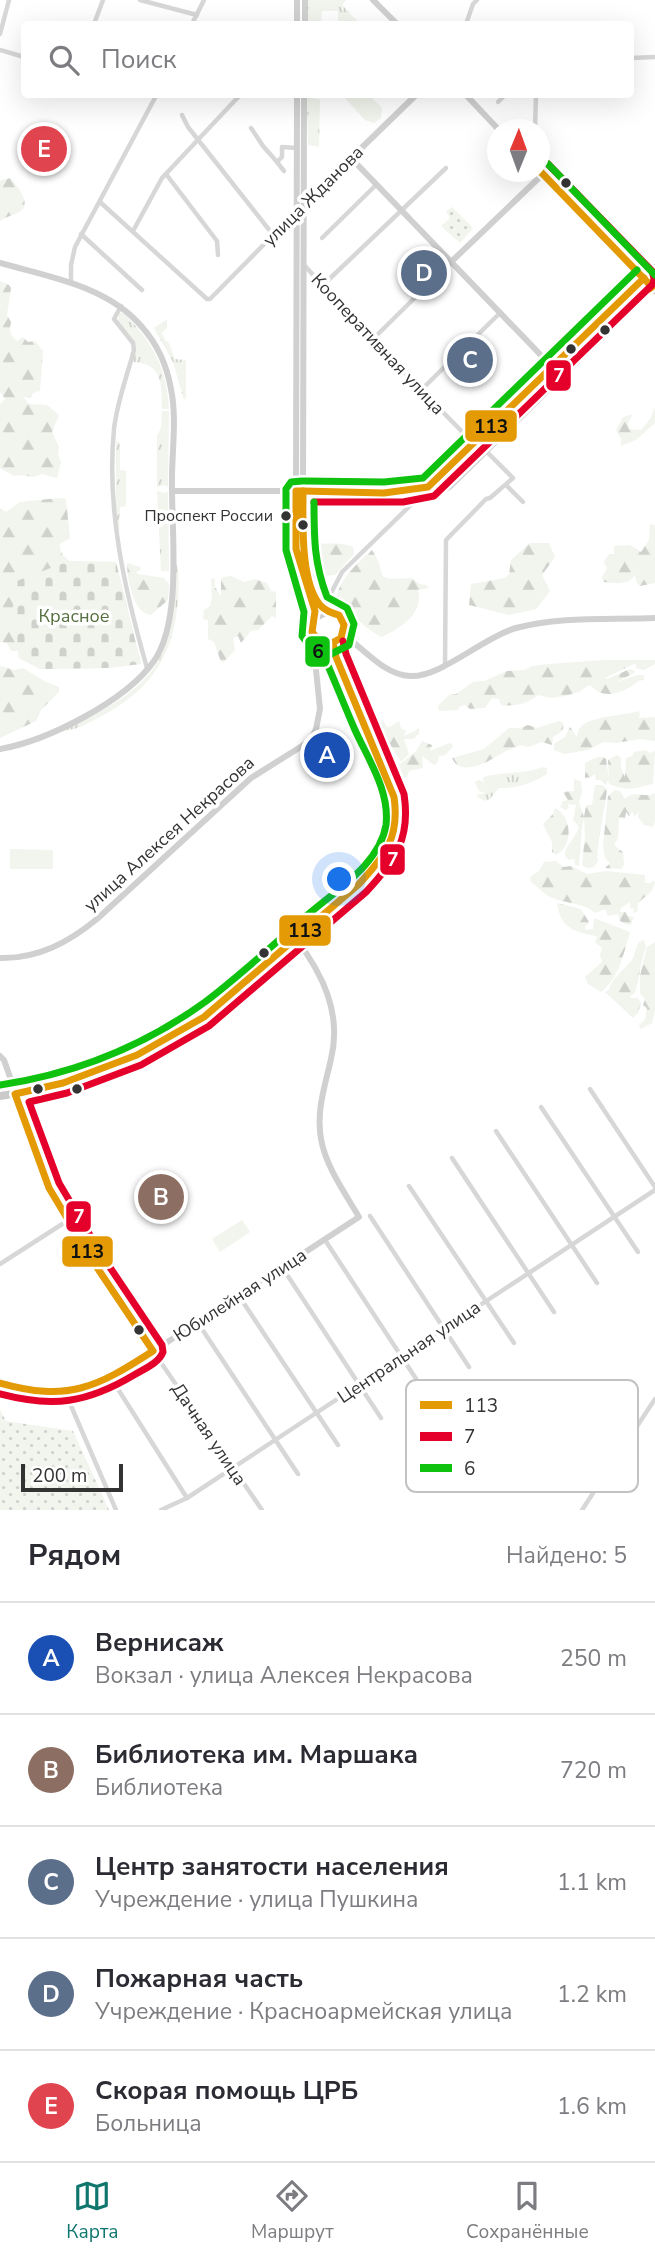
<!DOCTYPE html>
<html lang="ru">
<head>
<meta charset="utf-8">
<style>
	body { margin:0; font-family:"Nunito Sans",sans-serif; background:#f2f2f3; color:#2b2b33 }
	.compass { position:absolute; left:487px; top:119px; width:63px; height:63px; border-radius:50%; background:#fff; box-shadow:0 7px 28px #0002; rotate:1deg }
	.scale { position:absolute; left:21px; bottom:18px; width:102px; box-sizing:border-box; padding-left:7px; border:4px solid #333; border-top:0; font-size:19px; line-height:24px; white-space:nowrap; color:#333; -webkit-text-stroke:5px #fff; paint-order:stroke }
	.you { position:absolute; left:340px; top:880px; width:24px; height:24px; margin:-18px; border:5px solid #fff; border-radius:50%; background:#1a73e8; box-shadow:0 0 0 10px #1a73e833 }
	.badge { display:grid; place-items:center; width:46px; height:46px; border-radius:50%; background:#0f766e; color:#fff; font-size:23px; font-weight:700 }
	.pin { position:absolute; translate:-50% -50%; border:4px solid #fff; box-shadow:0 2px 7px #0006 }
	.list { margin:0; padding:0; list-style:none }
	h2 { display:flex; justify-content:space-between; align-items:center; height:91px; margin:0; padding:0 28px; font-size:30px }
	h2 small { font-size:23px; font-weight:400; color:#7c7c81 }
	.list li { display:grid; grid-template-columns:46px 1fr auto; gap:21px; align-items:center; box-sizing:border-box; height:112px; padding:0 28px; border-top:2px solid #e1e1e2 }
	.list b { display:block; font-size:26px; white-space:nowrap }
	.list p { margin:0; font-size:23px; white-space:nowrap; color:#7c7c81 }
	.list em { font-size:23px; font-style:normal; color:#7c7c81 }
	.icon { flex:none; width:38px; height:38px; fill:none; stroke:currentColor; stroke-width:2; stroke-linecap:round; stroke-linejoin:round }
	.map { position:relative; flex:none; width:655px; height:1510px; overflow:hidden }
	.search { position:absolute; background:#fff; box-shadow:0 7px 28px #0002; left:21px; right:21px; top:21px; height:77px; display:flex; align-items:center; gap:18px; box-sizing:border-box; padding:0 24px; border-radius:7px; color:#7c7c81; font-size:26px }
	.sheet { height:651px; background:#fff }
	nav { display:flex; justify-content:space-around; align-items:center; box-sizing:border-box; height:98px; border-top:2px solid #e1e1e2; background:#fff; font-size:19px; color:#7c7c81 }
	nav a { display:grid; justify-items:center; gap:4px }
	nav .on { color:#0f766e }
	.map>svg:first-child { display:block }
	.grass { fill:url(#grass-tufts) }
	.forest { fill:url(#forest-firs) }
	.cemetery { fill:url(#cemetery-stones) }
	.park { fill:url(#park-dots) }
	.pitch { fill:#f1f5ed }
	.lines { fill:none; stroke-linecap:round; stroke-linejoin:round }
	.street { stroke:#d7d7d7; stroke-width:4.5 }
	.secondary { stroke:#d0d0d0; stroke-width:6 }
	.primary { stroke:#cacaca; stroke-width:8 }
	.bus-1-casing { stroke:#fff; stroke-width:12 }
	.bus-2-casing { stroke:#fff; stroke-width:12 }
	.bus-3-casing { stroke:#fff; stroke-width:12 }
	.bus-1 { stroke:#e39a05; stroke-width:7 }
	.bus-2 { stroke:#e4002b; stroke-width:7 }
	.bus-3 { stroke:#0fc20f; stroke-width:7 }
	.bus-dot { fill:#333; stroke:#fff; stroke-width:2.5 }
	.labels { text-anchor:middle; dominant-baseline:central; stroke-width:7; stroke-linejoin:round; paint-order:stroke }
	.bus-label { font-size:16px; fill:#333; stroke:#fff; text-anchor:end }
	.street-label { font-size:18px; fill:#333; stroke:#fff }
	.park-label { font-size:18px; fill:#56703f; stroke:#fff }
	.key { fill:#fff; stroke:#c2c2c2; stroke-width:2 }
	.key-label { font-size:19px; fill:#333 }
	.line-badge { stroke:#fff; stroke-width:2.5 }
	.badge-label { font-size:19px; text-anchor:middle; font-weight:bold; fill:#fff }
	.pale-badge-label { font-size:19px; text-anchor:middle; font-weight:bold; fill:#111 }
</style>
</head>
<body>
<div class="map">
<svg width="655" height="1510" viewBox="0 0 655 1510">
	<defs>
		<pattern id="grass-tufts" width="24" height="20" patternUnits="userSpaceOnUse" patternTransform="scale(1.75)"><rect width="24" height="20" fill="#f1f5ed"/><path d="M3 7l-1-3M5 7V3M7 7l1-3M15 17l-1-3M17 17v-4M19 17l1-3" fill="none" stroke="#cfd2cc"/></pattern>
		<pattern id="forest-firs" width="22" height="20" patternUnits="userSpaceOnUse" patternTransform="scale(1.75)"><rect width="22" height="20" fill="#f1f5ed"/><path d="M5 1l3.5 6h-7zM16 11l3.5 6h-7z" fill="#cfd2cc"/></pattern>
		<pattern id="cemetery-stones" width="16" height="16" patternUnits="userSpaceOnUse" patternTransform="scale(1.75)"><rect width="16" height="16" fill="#f1f5ed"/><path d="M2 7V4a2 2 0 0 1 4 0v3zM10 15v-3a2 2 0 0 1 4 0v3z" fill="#cfd2cc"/></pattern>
		<pattern id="park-dots" width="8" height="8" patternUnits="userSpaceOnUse" patternTransform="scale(1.75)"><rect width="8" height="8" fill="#f1f5ed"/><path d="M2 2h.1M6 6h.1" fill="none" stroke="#cfd2cc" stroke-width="1.8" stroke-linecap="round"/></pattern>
	</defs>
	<rect width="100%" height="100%" fill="#fff"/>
	<g class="grass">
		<polygon points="308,0 346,0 342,5 360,24 338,24 338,11 322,11 321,24 308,24"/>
		<polygon points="310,97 320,100 319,147 308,145 307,99"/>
		<path d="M119 313H123C152 340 167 369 169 409H162C161 383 164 364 132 362L136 347 118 321Z"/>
		<polygon points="167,319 167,328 162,333 166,342 168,341 175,359 186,360 186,397 184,400 173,362 154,328"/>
		<polygon points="162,411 169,411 168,487 165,485 157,487 157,436 161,428"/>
		<polygon points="116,441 120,443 120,470 126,471 126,506 120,507 119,536 116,516"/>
		<polygon points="157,491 165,493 168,491 169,571 161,571"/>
		<path d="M176 561C180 578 179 592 177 609 172 660 145 694 100 717 86 724 75 731 60 731 96 714 151 690 164 648 172 621 172 589 176 561Z"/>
		<path d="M543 767 547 768V774C533 783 515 789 499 788L490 799 485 801 477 797V795L485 793 479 791 475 782 479 780 485 783 482 779 484 777C504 771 524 775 543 767Z"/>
	</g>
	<g class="forest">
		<path d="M10 178C16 184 31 202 22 210 16 215 6 216 0 221V181Z"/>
		<path d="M0 281 9 285 11 288 7 315 11 322C9 331 10 335 17 341L23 337 28 342 35 341 43 351 40 391 33 393 31 398 23 397 29 404 47 405 59 415 52 432 59 447 58 455 61 462 57 478 42 474 33 477 21 475 14 476 0 468C0 446 0 426 0 404L5 399 0 392Z"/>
		<polygon points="655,407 655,423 636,440 621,446 621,439 616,430 623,417 633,414 628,423 629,429 641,430 650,419"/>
		<path d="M58 498 66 499 70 538 60 544C60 552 62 556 70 561L116 562 141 664 107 668 40 669 19 658 18 651H11L7 643 0 642V508L6 512 20 502Z"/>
		<path d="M650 524 655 525V583L640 586 637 583 635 575C628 586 614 583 603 582L602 577 607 568 604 562 608 555 614 554V546L630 545 641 552 649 540Z"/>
		<path d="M316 543C329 545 341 541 353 547L354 554 335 575 325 576C316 566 314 557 313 544Z"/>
		<polygon points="530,543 549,543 555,557 542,575 550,591 536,609 509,615 469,605 471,584 505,578 509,574 511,560"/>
		<path d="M372 550C390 577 369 581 412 578L419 584 427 585 428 588 418 590C424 613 402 627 382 637 362 628 353 612 336 599 339 580 357 563 372 550Z"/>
		<path d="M127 563 140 567 141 570 136 572 138 574 164 578 169 584 168 600 151 615C133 614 127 578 127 563Z"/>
		<polygon points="231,576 244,582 255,579 267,583 271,591 276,592 276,618 272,616 258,630 251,631 241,643 238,636 233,638 235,650 224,662 221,662 214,642 208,639 208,620 203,619 204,610 210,606 212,596 211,579 215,578 215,587 221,596 221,580 223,577"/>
		<path d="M604 660H655V664L644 670 636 668V663L605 678 607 679 630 669 635 671 634 673 615 683 637 675H644V680L638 681C630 689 612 698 599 692 595 690 593 687 589 685L579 692 565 696 551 698 538 695C529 703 515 707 501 705L499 699 492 698 485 708 470 709 465 705 460 706 458 710 439 711 438 706 449 695 456 694 473 682 484 681 507 671 525 670 532 666 549 664Z"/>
		<polygon points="0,666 14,670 23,668 46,682 59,687 59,692 41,710 36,721 0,738"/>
		<path d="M638 711 640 713 639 718 655 717V741L640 739 616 743 603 742 588 750 564 754 554 750V744L565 737 570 727 577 737C578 733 578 729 581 727 590 716 624 716 638 711Z"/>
		<polygon points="384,721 386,726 390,727 399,721 401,728 406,731 404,736 419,729 419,733 414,739 404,739 409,754 401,762 382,731 380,732 380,749 372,730 373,726"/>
		<path d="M559 721 563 723C565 731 559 733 553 737L552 745 542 742 528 747 520 745C515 748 510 749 504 752 491 760 461 779 452 758L484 749 509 728H520L528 725 537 728Z"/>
		<polygon points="422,741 432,745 430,751 449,743 452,744 453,747 445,755 439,756 437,763 434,765 422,756 423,768 409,771 407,777 404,778 399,765 416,751"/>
		<path d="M645 750 650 753 655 751 653 784C634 788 629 792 609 784L608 780 606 785 600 780H596L595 774 591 777 585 778V763C592 760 599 753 606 759L609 779 608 760 617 755 621 758V768L625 777 626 758 632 756 634 752Z"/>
		<path d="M574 779 581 782 582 792 579 802 584 817 586 805H592L595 785H602L607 789C606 804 595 852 598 861L594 867 587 868 582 865 585 835 584 819 582 826 579 866 575 865 574 859 569 860 565 856C565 844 576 838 579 827L573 820 576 805 568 804 569 808 566 810 560 807 563 801 568 800 563 792 574 791Z"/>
		<path d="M615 790 620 791 625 799C634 789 646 799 655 793V822L653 827 644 825 638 817 639 811 635 816 632 812 629 816 626 812 625 819 619 818 618 838 614 845 623 852 624 865 621 869 605 868 610 863 605 858 603 846 608 796Z"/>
		<path d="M555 808C572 816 574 846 556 855L552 852V842L543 824 553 814Z"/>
		<path d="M556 861 563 867 571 866 587 874 606 871 645 875V883H651L653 880 655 883 652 891 638 903 637 912 633 913 634 909 630 908V902L621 908 620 912H626L628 916 634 917 631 924 628 925 620 921 618 914 608 916 605 909 595 913C585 903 567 904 553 898 544 895 539 887 531 882L530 877 539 871 544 862Z"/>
		<path d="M557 903 581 909 589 922 585 927 586 930 593 929 594 918 630 932C624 952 619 979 601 992L588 984 585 977 602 962 600 955 602 948 595 942 597 936C576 933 560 928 557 903Z"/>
		<path d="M644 940 646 947C640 962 640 978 635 993L630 996 631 998H638L641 1003 638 1013 633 1018 605 992 609 990C612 976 626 970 633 958 635 954 636 947 639 942Z"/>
		<polygon points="655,942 655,1010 652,1023 641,1029 639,1025 645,1020 647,1008 643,1005 645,999 640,994 640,976 647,947"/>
	</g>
	<polygon class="cemetery" points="69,561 116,562 141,664 107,668 40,669 19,658 13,609 14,582"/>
	<g class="park">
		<polygon points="452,207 473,228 460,243 441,226 450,218 446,211"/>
		<polygon points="0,1410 6,1421 73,1431 109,1510 0,1510"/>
	</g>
	<g class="pitch">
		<polygon points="342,95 369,95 382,108 381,118 374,123 365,120"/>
		<polygon points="10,849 53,850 53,869 10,869"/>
		<polygon points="242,1220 250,1232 220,1252 212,1239"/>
	</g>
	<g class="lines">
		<g class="street">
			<polyline points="140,0 197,15"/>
			<polyline points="94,24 103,0"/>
			<polyline points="192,24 204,0"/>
			<polyline points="466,24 473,4 477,0"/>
			<polyline points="0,34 9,0"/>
			<polyline points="0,50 24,57"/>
			<polyline points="630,58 655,57"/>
			<polyline points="498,102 506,94"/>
			<polyline points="182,115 188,127 274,236"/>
			<polyline points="251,128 263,146 277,162 282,157 282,147 297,148"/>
			<polyline points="535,130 536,94"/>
			<polyline points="277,162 284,171"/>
			<polyline points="166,174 217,241 218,255"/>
			<polyline points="100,202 207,299 210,299 297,211"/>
			<polyline points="133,231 162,178 241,94"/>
			<polyline points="81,234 142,290"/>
			<polyline points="322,238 376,185"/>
			<polyline points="305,266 382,350 482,452"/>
			<polyline points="71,283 71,265 75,247 157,94"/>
			<polyline points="323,285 446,168"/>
			<path d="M121 306 114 319 133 343 134 350C127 376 117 402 114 429 106 510 125 591 147 668"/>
			<polyline points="372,340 451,262"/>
			<polyline points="421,390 500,313"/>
			<polyline points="506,485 523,502"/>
			<polyline points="328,599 342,572 422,494"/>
			<polyline points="445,665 446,540 486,499 490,498 513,478 485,450"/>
			<polyline points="590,1089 655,1187"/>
			<polyline points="541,1107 638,1252"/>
			<polyline points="496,1131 597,1283"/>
			<polyline points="452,1158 554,1312"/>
			<polyline points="409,1186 514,1343"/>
			<polyline points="370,1216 469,1367"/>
			<polyline points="325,1240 428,1397"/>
			<polyline points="0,1264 67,1221"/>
			<polyline points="282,1267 381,1418"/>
			<polyline points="239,1296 338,1445"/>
			<polyline points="198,1323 298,1474"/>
			<polyline points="153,1351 262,1510"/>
			<polyline points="111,1378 187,1498"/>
			<polyline points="65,1392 116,1510"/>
			<polyline points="161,1510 187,1498 655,1190"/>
			<polyline points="582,1510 655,1399"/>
		</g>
		<g class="secondary">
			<polyline points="373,0 397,24"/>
			<polyline points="297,24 297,0"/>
			<polyline points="305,24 305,0"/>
			<polyline points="465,94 499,130"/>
			<polyline points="351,158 561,376"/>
			<polyline points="540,171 644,278 655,267"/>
			<polyline points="304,201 311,197 417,94"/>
			<polyline points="451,262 543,174"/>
			<path d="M0 263C49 277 108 286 142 327 158 345 167 366 171 389 177 418 172 450 172 479 171 529 183 619 154 661 126 701 47 741 0 749"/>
			<polyline points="172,491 296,491 297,94"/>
			<polyline points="303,491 304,94"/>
			<path d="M343 634C363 648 384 675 410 676 440 678 484 637 516 628 560 616 610 620 655 618"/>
			<path d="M0 958C38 959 69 942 97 919L251 778 310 741 316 729 320 709 315 660 320 642"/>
			<polyline points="0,1056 4,1060 49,1188 94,1263 153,1351"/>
			<path d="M0 1383C43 1397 84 1395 123 1371L359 1217C345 1193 326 1167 321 1139 316 1111 325 1086 331 1059 342 1014 323 974 296 939"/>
		</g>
		<g class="primary">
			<polyline points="303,491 303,548 311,582"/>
			<polyline points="419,493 436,493 449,486 652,287"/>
			<path d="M313 622C319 612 327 610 337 614L344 622C347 642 324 654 314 635 309 627 316 618 315 609 311 591 301 575 297 557 293 536 295 513 296 491L406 492 428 487 644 278 655 290"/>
			<path d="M0 1096C51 1089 101 1073 147 1050 209 1020 260 970 312 925 335 905 363 885 382 860 389 850 394 838 396 826 401 793 382 765 369 736 357 710 347 683 336 657L333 643"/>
		</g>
		<g class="bus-1-casing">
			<g id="bus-1">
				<polyline points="540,171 652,287 649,289"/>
				<path d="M296 491H303C303 521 300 581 320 605 325 611 332 613 339 615L344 625 341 638 330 644 320 642 312 632 315 611 296 549Z"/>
				<polyline points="303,491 384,493 428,487 644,278"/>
				<path d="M0 1383C68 1402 96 1388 153 1351L94 1263 49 1188 15 1094 63 1083 137 1055 204 1017 359 884C385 856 400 837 394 797L336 657 333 643"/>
			</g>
		</g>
		<g class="bus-2-casing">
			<g id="bus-2">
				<polyline points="314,502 403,502 434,496 653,284 654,278 652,271 548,164"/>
				<path d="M0 1394C53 1408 87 1403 134 1375 144 1369 159 1363 163 1352L162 1345 103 1257 59 1183 29 1102 67 1093 141 1065 209 1026 366 892C395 861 411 839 404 794L346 654 343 641"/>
			</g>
		</g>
		<g class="bus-3-casing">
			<g id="bus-3">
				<polyline points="548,164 655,275"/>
				<path d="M302 481 291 482 286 489V550L304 612 302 636 314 651 331 654 349 645 354 624 347 608 327 597C314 563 314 538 314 502"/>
				<polyline points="305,481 384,482 423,478 637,270"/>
				<path d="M0 1085C74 1074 144 1046 205 1002 242 974 276 942 311 912 338 889 380 863 386 825 390 791 368 759 355 730 345 707 336 684 326 661L323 645"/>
			</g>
		</g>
		<use href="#bus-1" class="bus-1"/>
		<use href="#bus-2" class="bus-2"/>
		<use href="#bus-3" class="bus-3"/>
	</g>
	<g class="bus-dot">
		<circle cx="566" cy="183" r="6"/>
		<circle cx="605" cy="330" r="6"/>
		<circle cx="571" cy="349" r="6"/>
		<circle cx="286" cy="516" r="6"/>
		<circle cx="303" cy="525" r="6"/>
		<circle cx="264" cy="953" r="6"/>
		<circle cx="38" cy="1089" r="6"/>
		<circle cx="77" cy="1089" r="6"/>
		<circle cx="139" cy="1330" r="6"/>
	</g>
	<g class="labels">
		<g class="bus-label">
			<text x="273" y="516">Проспект России</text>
		</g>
		<g class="street-label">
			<text transform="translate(313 196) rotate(-45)">улица Жданова</text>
			<text transform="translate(378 344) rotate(47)">Кооперативная улица</text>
			<text transform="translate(169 834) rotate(-42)">улица Алексея Некрасова</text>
			<text transform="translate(240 1295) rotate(-33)">Юбилейная улица</text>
			<text transform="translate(409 1352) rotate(-34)">Центральная улица</text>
			<text transform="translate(209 1434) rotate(56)">Дачная улица</text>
		</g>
		<g class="park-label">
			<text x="74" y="616">Красное</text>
		</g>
	</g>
	<rect x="406" y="1380" width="232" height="112" rx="10" class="key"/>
	<rect x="420" y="1401" width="32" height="8" fill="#e39a05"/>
	<rect x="420" y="1432" width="32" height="9" fill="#e4002b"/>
	<rect x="420" y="1464" width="32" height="8" fill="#0fc20f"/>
	<g class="key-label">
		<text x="464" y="1412">113</text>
		<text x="464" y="1443">7</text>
		<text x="464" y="1475">6</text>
	</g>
	<g class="line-badge">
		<rect x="545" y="359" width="27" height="33" rx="7" fill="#e4002b"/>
		<rect x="464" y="409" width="54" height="34" rx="7" fill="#e39a05"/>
		<rect x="304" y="635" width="27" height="33" rx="7" fill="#0fc20f"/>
		<rect x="379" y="843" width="27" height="33" rx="7" fill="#e4002b"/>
		<rect x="278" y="914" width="54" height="33" rx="7" fill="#e39a05"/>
		<rect x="65" y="1200" width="27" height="33" rx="7" fill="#e4002b"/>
		<rect x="61" y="1235" width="53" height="33" rx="7" fill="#e39a05"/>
	</g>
	<g class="badge-label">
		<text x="559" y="382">7</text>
		<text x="393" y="866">7</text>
		<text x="79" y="1223">7</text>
	</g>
	<g class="pale-badge-label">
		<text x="491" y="433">113</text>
		<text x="318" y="658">6</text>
		<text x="305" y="937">113</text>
		<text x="87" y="1258">113</text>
	</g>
</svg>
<svg class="compass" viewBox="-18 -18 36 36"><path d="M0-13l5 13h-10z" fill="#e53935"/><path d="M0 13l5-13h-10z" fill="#7c7c81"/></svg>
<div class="scale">200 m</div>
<div class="you"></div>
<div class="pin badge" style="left:327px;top:755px;background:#1a4fb4">A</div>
<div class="pin badge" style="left:161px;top:1197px;background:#8d6e63">B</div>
<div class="pin badge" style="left:470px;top:360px;background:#5c6f8a">C</div>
<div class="pin badge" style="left:424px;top:273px;background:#5c6f8a">D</div>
<div class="pin badge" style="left:44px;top:149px;background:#e0444e">E</div>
<div class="search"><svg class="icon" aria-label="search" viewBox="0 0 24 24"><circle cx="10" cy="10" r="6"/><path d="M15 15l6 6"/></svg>Поиск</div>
</div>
<section class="sheet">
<h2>Рядом<small>Найдено: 5</small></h2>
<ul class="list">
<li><span class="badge" style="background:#1a4fb4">A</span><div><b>Вернисаж</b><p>Вокзал · улица Алексея Некрасова</p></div><em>250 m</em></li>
<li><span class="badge" style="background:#8d6e63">B</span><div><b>Библиотека им. Маршака</b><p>Библиотека</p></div><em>720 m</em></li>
<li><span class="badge" style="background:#5c6f8a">C</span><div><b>Центр занятости населения</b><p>Учреждение · улица Пушкина</p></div><em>1.1 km</em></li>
<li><span class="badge" style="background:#5c6f8a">D</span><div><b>Пожарная часть</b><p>Учреждение · Красноармейская улица</p></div><em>1.2 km</em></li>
<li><span class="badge" style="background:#e0444e">E</span><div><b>Скорая помощь ЦРБ</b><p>Больница</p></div><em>1.6 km</em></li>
</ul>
</section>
<nav>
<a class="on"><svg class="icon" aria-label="map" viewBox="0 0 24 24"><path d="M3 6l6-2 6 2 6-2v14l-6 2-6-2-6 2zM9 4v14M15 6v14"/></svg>Карта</a>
<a><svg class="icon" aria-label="directions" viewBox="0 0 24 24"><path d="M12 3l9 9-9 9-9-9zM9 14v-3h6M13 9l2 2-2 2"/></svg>Маршрут</a>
<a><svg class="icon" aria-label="saved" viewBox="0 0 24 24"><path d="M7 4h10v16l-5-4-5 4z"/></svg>Сохранённые</a>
</nav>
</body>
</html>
